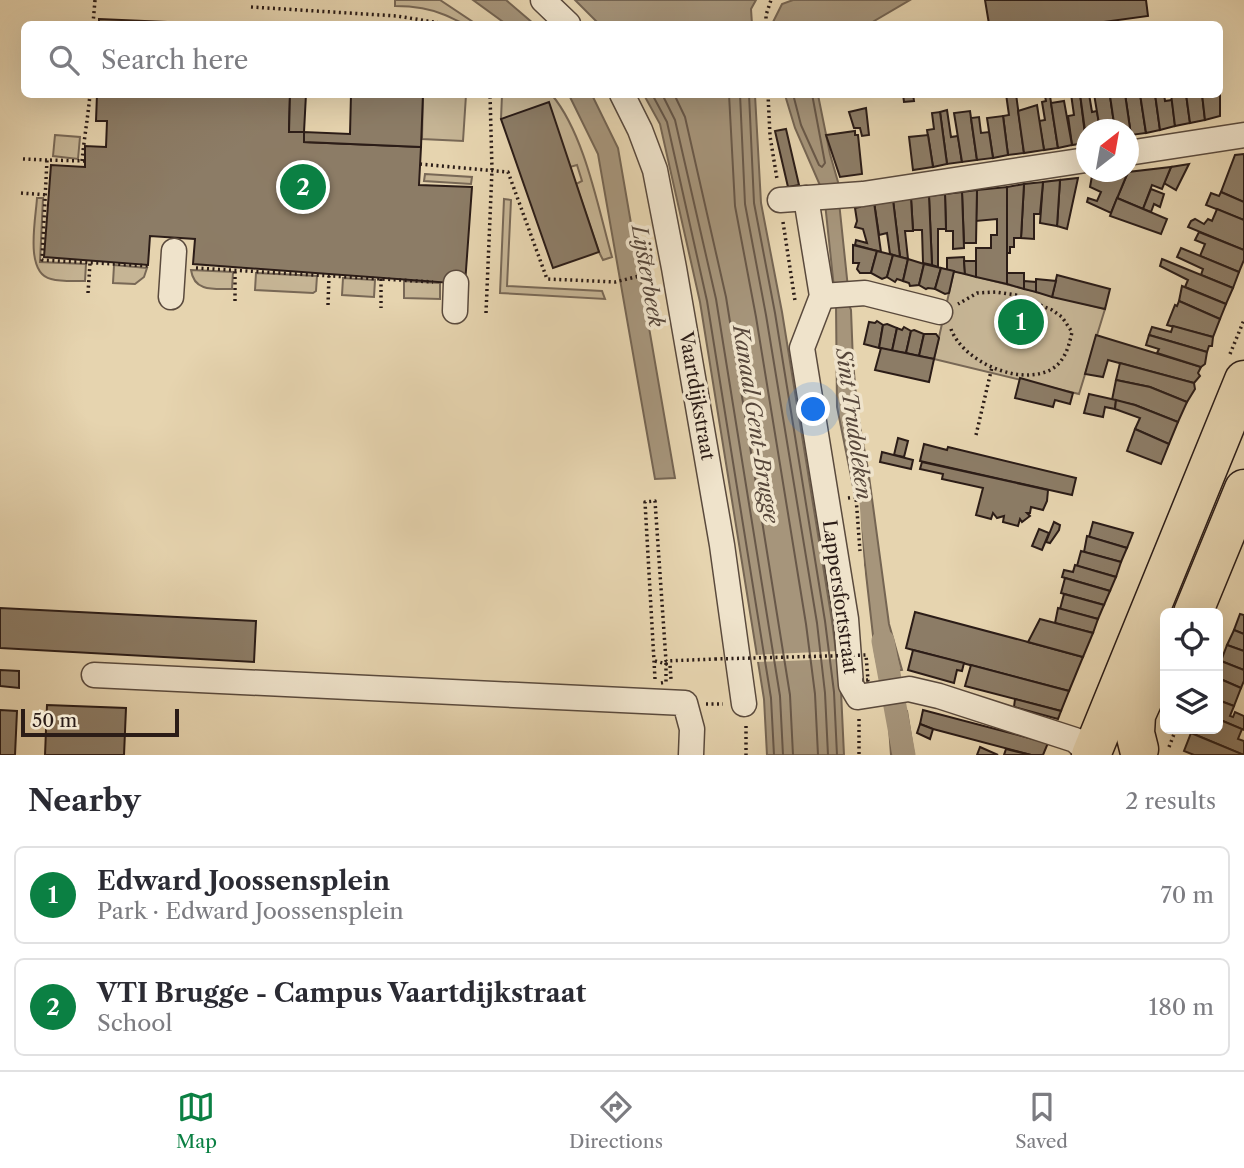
<!DOCTYPE html>
<html lang="en">
<head>
<meta charset="utf-8">
<style>
	body { margin:0; font-family:"Libre Caslon Text",serif; background:#f2f2f3; color:#2b2b33 }
	.controls { position:absolute; right:21px; bottom:21px; display:grid; overflow:hidden; border-radius:10px; box-shadow:0 7px 28px #0002 }
	.controls button { width:63px; height:63px; display:grid; place-items:center; padding:0; border:0; border-bottom:2px solid #e1e1e2; background:#fff; color:#2b2b33; font:35px sans-serif }
	.compass { position:absolute; left:1076px; top:119px; width:63px; height:63px; border-radius:50%; background:#fff; box-shadow:0 7px 28px #0002; rotate:31deg }
	.scale { position:absolute; left:21px; bottom:18px; width:158px; box-sizing:border-box; padding-left:7px; border:4px solid #2b1c17; border-top:0; font-size:19px; line-height:24px; white-space:nowrap; color:#2b1c17; -webkit-text-stroke:5px #efe3cb; paint-order:stroke }
	.you { position:absolute; left:814px; top:410px; width:24px; height:24px; margin:-18px; border:5px solid #fff; border-radius:50%; background:#1a73e8; box-shadow:0 0 0 10px #1a73e833 }
	.badge { display:grid; place-items:center; width:46px; height:46px; border-radius:50%; background:#0b8043; color:#fff; font-size:23px; font-weight:700 }
	.pin { position:absolute; translate:-50% -50%; border:4px solid #fff; box-shadow:0 2px 7px #0006 }
	.list { margin:0; padding:0; list-style:none }
	h2 { display:flex; justify-content:space-between; align-items:center; height:91px; margin:0; padding:0 28px; font-size:30px }
	h2 small { font-size:23px; font-weight:400; color:#7c7c81 }
	.list li { display:grid; grid-template-columns:46px 1fr auto; gap:21px; align-items:center; box-sizing:border-box; height:98px; margin:0 14px 14px; padding:0 14px; border:2px solid #e1e1e2; border-radius:10px }
	.list b { display:block; font-size:26px; white-space:nowrap }
	.list p { margin:0; font-size:23px; white-space:nowrap; color:#7c7c81 }
	.list em { font-size:23px; font-style:normal; color:#7c7c81 }
	.icon { flex:none; width:38px; height:38px; fill:none; stroke:currentColor; stroke-width:2; stroke-linecap:round; stroke-linejoin:round }
	.map { position:relative; flex:none; width:1244px; height:755px; overflow:hidden }
	.search { position:absolute; background:#fff; box-shadow:0 7px 28px #0002; left:21px; right:21px; top:21px; height:77px; display:flex; align-items:center; gap:18px; box-sizing:border-box; padding:0 24px; border-radius:10px; color:#7c7c81; font-size:26px }
	.sheet { height:315px; background:#fff }
	nav { display:flex; justify-content:space-around; align-items:center; box-sizing:border-box; height:98px; border-top:2px solid #e1e1e2; background:#fff; font-size:19px; color:#7c7c81 }
	nav a { display:grid; justify-items:center; gap:4px }
	nav .on { color:#0b8043 }
	.map>svg:first-child { display:block }
	.green { fill:#c6b595; stroke:#786856; stroke-width:2 }
	.water { fill:#a6957b; stroke:#756553; stroke-width:2 }
	.pier { fill:#e6d4af }
	.lines { fill:none; stroke-linecap:round; stroke-linejoin:round }
	.shore { stroke:#685849; stroke-width:2 }
	.canal { stroke:#a6957b; stroke-width:23 }
	.building { fill:#8c7c66; stroke:#2b1c17; stroke-width:2 }
	.street-casing { stroke:#5a4a3d; stroke-width:27 }
	.primary-casing { stroke:#2b1c17; stroke-width:41 }
	.path { stroke:#2b1c17; stroke-width:3.5; stroke-dasharray:2 3.5; stroke-linecap:butt }
	.street { stroke:#efe3cb; stroke-width:24 }
	.primary { stroke:#e6d4af; stroke-width:38 }
	.path-bridge { stroke:#2b1c17; stroke-width:3.5; stroke-dasharray:2 3.5; stroke-linecap:butt }
	.labels { text-anchor:middle; dominant-baseline:central; stroke-width:7; stroke-linejoin:round; paint-order:stroke }
	.street-label { font-size:19px; fill:#2b1c17; stroke:#efe3cb }
	.water-label { font-size:21px; font-style:italic; fill:#56463a; stroke:#efe3cb }
</style>
</head>
<body>
<div class="map">
<svg width="1244" height="755" viewBox="0 0 1244 755">
	<rect width="100%" height="100%" fill="#e6d4af"/>
	<filter id="stains"><feTurbulence type="fractalNoise" baseFrequency=".00286" numOctaves="4"/><feColorMatrix values="0 0 0 0 .2 0 0 0 0 .09 0 0 0 0 .02 0 0 0 .5 -.17"/></filter>
	<radialGradient id="worn" r=".72"><stop offset=".6" stop-color="#630" stop-opacity="0"/><stop offset="1" stop-color="#630" stop-opacity=".3"/></radialGradient>
	<g class="green">
		<path d="M395 0H440L476 24C462 25 457 20 445 15 429 8 412 6 395 6Z"/>
		<polygon points="423,95 466,95 463,141 422,139"/>
		<path d="M502 95H552C585 135 598 208 612 257L603 260 599 252 576 184 582 181 577 165 570 167 501 119Z"/>
		<polygon points="55,135 80,137 78,159 53,156"/>
		<polygon points="425,174 472,177 471,184 424,181"/>
		<path d="M37 198H43L40 262 86 264 85 281C74 281 62 282 51 279 24 273 36 218 37 198Z"/>
		<polygon points="504,199 511,200 507,286 602,291 605,299 500,293"/>
		<polygon points="114,265 147,268 144,277 135,284 113,283"/>
		<path d="M191 270 233 272 232 289C214 289 194 292 191 270Z"/>
		<polygon points="954,271 1105,309 1079,394 934,359"/>
		<polygon points="256,273 317,276 316,291 313,293 255,290"/>
		<polygon points="343,278 375,280 374,297 342,295"/>
		<polygon points="404,281 440,283 440,299 404,298"/>
	</g>
	<g class="water">
		<polygon points="473,0 506,0 534,24 506,24"/>
		<polygon points="575,0 756,0 751,9 752,24 599,24"/>
		<polygon points="793,0 910,0 869,24 772,24 782,4"/>
		<polygon points="569,95 592,95 618,148 675,478 655,479 598,154"/>
		<polygon points="644,95 755,95 761,203 782,312 832,621 841,691 844,755 767,755 764,699 700,302 660,124"/>
		<polygon points="785,95 818,95 830,154 840,189 822,190 795,128"/>
		<polygon points="839,202 848,288 834,288 825,203"/>
		<polygon points="836,304 849,305 851,310 853,362 858,416 868,469 889,624 902,670 879,673 875,653 860,521 837,407"/>
		<polygon points="907,711 914,755 891,755 888,713"/>
	</g>
	<g class="pier">
		<polygon points="859,494 868,622 857,521 851,495"/>
		<polygon points="839,651 840,659 755,662 753,655"/>
	</g>
	<g class="lines">
		<g class="shore">
			<polyline points="652,94 667,122 707,301 771,698 774,755"/>
			<polyline points="662,94 675,120 716,299 780,696 783,755"/>
			<polyline points="674,94 685,117 726,297 790,695 793,755"/>
			<polyline points="729,94 735,206 756,317 806,624 815,694 818,755"/>
			<polyline points="740,94 745,204 766,315 817,623 825,693 828,755"/>
			<polyline points="749,94 754,203 775,313 825,621 834,692 837,755"/>
			<polyline points="793,94 801,125 819,165 822,167 825,163 812,94"/>
		</g>
		<polyline class="canal" points="883,641 904,755"/>
	</g>
	<g class="building">
		<polygon points="985,0 1146,0 1148,16 1089,24 989,24"/>
		<polygon points="99,19 213,24 99,24"/>
		<polygon points="97,94 290,94 289,132 304,132 304,142 421,147 419,185 472,187 465,284 193,264 195,239 150,236 148,265 44,257 51,165 85,167 85,146 106,147 107,121 96,121"/>
		<polygon points="290,94 306,94 304,132 289,132"/>
		<polygon points="351,94 423,94 421,147 304,142 304,132 350,134"/>
		<polygon points="903,94 913,94 914,101 904,102"/>
		<polygon points="1006,94 1016,94 1024,153 1008,155 1003,116 1009,115"/>
		<polygon points="1071,94 1080,94 1086,143 1072,145 1068,116 1074,115"/>
		<polygon points="1080,94 1089,94 1092,112 1097,111 1100,130 1086,130 1086,138"/>
		<polygon points="1094,94 1110,96 1115,130 1100,130"/>
		<polygon points="1125,94 1140,94 1146,133 1131,135"/>
		<polygon points="1125,94 1131,135 1128,136 1128,130 1115,130 1110,96"/>
		<polygon points="1140,94 1155,94 1160,130 1146,133"/>
		<polygon points="1155,94 1164,94 1165,101 1172,100 1175,126 1160,130"/>
		<polygon points="1171,94 1186,94 1190,123 1175,126"/>
		<polygon points="1186,94 1202,94 1205,120 1190,123"/>
		<polygon points="1202,94 1220,94 1220,116 1205,120"/>
		<polygon points="1045,96 1050,96 1058,148 1044,150 1039,121 1045,120 1042,102 1046,101"/>
		<polygon points="1064,101 1072,145 1058,148 1051,103"/>
		<polygon points="549,102 599,252 553,268 501,119"/>
		<polygon points="1037,105 1044,150 1024,153 1018,111"/>
		<polygon points="866,108 869,135 862,136 860,128 854,128 849,112"/>
		<polygon points="947,110 951,137 958,136 962,162 947,164 940,112"/>
		<polygon points="970,111 977,160 962,162 954,113"/>
		<polygon points="940,112 947,164 933,167 927,130 934,129 932,113"/>
		<polygon points="1003,116 1008,155 993,158 987,118"/>
		<polygon points="979,117 981,133 989,132 993,158 977,160 971,118"/>
		<polygon points="786,129 799,185 788,187 775,131"/>
		<polygon points="855,131 855,135 858,135 862,174 840,177 826,135"/>
		<polygon points="928,135 933,167 913,170 909,137"/>
		<polygon points="1244,154 1244,202 1221,192 1235,155"/>
		<polygon points="1189,164 1176,190 1164,183 1171,167"/>
		<polygon points="1171,167 1162,189 1152,185 1143,209 1117,198 1128,172"/>
		<polygon points="1128,172 1111,213 1087,202 1088,198 1097,201 1101,192 1090,187 1092,176"/>
		<polygon points="1078,178 1067,229 1057,226 1060,180"/>
		<polygon points="1060,180 1057,226 1040,223 1043,182"/>
		<polygon points="1043,182 1040,214 1034,214 1034,239 1021,238 1024,184"/>
		<polygon points="1024,184 1021,238 1014,238 1014,247 1010,247 1010,253 1007,253 1007,187"/>
		<polygon points="1007,187 1007,284 976,277 976,248 991,248 991,235 997,235 997,219 976,221 977,190"/>
		<polygon points="1151,189 1164,194 1160,207 1154,204 1151,212 1143,209"/>
		<polygon points="977,190 976,243 964,243 962,192"/>
		<polygon points="962,192 964,248 953,249 953,231 946,231 945,194"/>
		<polygon points="1221,192 1244,202 1244,220 1206,205 1211,193 1219,196"/>
		<polygon points="945,194 946,229 938,229 938,267 932,265 929,196"/>
		<polygon points="929,196 932,265 923,263 922,230 913,230 911,198"/>
		<polygon points="911,198 913,231 905,231 908,259 900,257 893,200"/>
		<polygon points="1117,198 1167,219 1161,234 1110,216"/>
		<polygon points="893,200 900,257 890,254 887,233 879,235 874,202"/>
		<polygon points="874,202 881,252 855,245 856,240 867,243 863,229 855,227 857,221 855,208 860,207 860,204"/>
		<polygon points="1217,209 1244,220 1244,250 1188,227 1191,221 1195,219 1204,224 1208,219 1212,221"/>
		<polygon points="1199,232 1244,250 1244,260 1239,272 1200,256 1205,244 1195,240"/>
		<polygon points="853,245 877,251 871,273 860,273 857,269 859,263 853,263"/>
		<polygon points="1181,248 1239,272 1233,288 1201,275 1203,269 1177,257"/>
		<polygon points="877,251 893,255 887,277 882,279 871,273"/>
		<polygon points="893,255 908,259 903,281 897,279 895,282 887,277"/>
		<polygon points="964,257 965,274 947,270 947,258"/>
		<polygon points="908,259 924,264 919,285 910,286 909,283 903,281"/>
		<polygon points="1162,259 1233,288 1226,304 1185,287 1188,280 1160,266"/>
		<polygon points="964,261 976,261 976,277 965,274"/>
		<polygon points="924,264 941,268 935,289 928,288 926,289 919,285"/>
		<polygon points="941,268 954,271 949,293 945,294 935,289"/>
		<polygon points="1007,273 1024,273 1024,289 1007,284"/>
		<polygon points="1057,275 1110,289 1105,309 1052,297"/>
		<polygon points="1036,279 1056,281 1052,297 1036,292"/>
		<polygon points="1024,281 1036,282 1036,292 1024,289"/>
		<polygon points="1182,286 1226,304 1220,319 1179,301"/>
		<polygon points="1179,301 1220,319 1213,337 1167,325 1175,305 1177,306"/>
		<polygon points="877,321 883,325 879,348 864,344 869,322 875,323"/>
		<polygon points="887,324 897,328 892,351 879,348 883,325"/>
		<polygon points="1173,326 1213,337 1212,346 1209,346 1207,352 1149,335 1152,327 1171,332"/>
		<polygon points="904,327 911,331 906,353 892,351 897,328 902,330"/>
		<polygon points="914,330 924,334 919,356 906,353 911,331"/>
		<polygon points="924,334 936,334 939,338 934,359 919,356"/>
		<polygon points="1096,335 1201,367 1198,373 1200,376 1194,383 1108,360 1103,377 1085,374"/>
		<polygon points="1149,335 1207,352 1205,364 1201,367 1157,353 1159,349 1146,345"/>
		<polygon points="881,348 934,359 929,382 875,370"/>
		<polygon points="1120,363 1194,383 1195,389 1187,402 1150,387 1116,380"/>
		<polygon points="1020,378 1073,393 1070,404 1055,400 1053,407 1015,398"/>
		<polygon points="1116,380 1150,387 1187,402 1178,422 1135,405 1112,400"/>
		<polygon points="1089,394 1116,400 1115,409 1105,407 1103,417 1084,413"/>
		<polygon points="1116,400 1135,405 1178,422 1169,444 1135,429 1140,418 1115,409"/>
		<polygon points="1135,429 1169,444 1161,464 1127,451"/>
		<polygon points="898,438 908,441 904,457 894,455"/>
		<polygon points="924,444 947,450 948,447 1076,478 1072,495 920,461"/>
		<polygon points="882,452 913,460 911,469 880,462"/>
		<polygon points="922,462 1048,490 1047,501 1043,510 1031,507 1030,513 1027,513 1030,516 1022,522 1020,519 1018,526 1003,522 1004,516 997,518 993,513 991,519 976,515 983,488 942,479 943,474 920,469"/>
		<polygon points="1054,522 1060,525 1059,530 1050,543 1046,542"/>
		<polygon points="1093,522 1133,533 1127,548 1089,537"/>
		<polygon points="1039,529 1049,533 1042,550 1032,546"/>
		<polygon points="1087,536 1127,548 1121,562 1084,552"/>
		<polygon points="1081,551 1121,562 1116,577 1077,566"/>
		<polygon points="1075,565 1116,577 1110,591 1062,577 1064,570 1073,572"/>
		<polygon points="1065,578 1110,591 1104,605 1061,593"/>
		<polygon points="1064,594 1104,605 1098,619 1060,609"/>
		<polygon points="0,608 256,621 254,662 0,648"/>
		<polygon points="1058,608 1098,619 1093,633 1055,623"/>
		<polygon points="915,612 1028,642 1083,657 1069,691 913,650 906,648"/>
		<polygon points="1240,614 1244,615 1244,634 1234,630"/>
		<polygon points="1040,619 1093,633 1083,657 1028,642"/>
		<polygon points="1234,630 1244,634 1244,651 1227,645"/>
		<polygon points="1227,645 1244,651 1244,670 1221,661"/>
		<polygon points="913,650 964,663 962,671 957,670 954,683 908,670"/>
		<polygon points="1221,661 1244,670 1244,681 1241,688 1218,678"/>
		<polygon points="971,665 1069,691 1061,711 965,686"/>
		<polygon points="0,670 19,671 19,688 0,686"/>
		<polygon points="1218,678 1241,688 1234,706 1218,700"/>
		<polygon points="1015,699 1061,711 1058,719 1014,707"/>
		<polygon points="1218,700 1234,706 1230,716 1233,717 1235,712 1244,716 1244,730 1218,719"/>
		<polygon points="47,705 126,708 124,755 45,755"/>
		<polygon points="0,710 17,711 15,755 0,755"/>
		<polygon points="923,710 1048,743 1043,755 1031,755 933,729 920,724"/>
		<polygon points="1218,719 1242,729 1238,739 1244,741 1244,755 1191,733 1193,729 1218,729"/>
		<polygon points="920,724 933,729 930,739 917,733"/>
		<polygon points="1191,733 1244,755 1194,755 1184,751"/>
		<polygon points="980,747 998,755 977,755"/>
		<polygon points="1006,749 1031,755 1004,755"/>
	</g>
	<g class="lines">
		<g class="street-casing">
			<g id="street">
				<polyline points="543,0 568,24"/>
				<polyline points="622,94 640,130 655,170 674,268 722,545 744,704"/>
				<polyline points="1128,153 1244,135"/>
				<polyline points="806,198 822,296 802,348 846,619 851,685 858,697 909,689 939,696 1075,740 1091,755"/>
				<polyline points="780,200 863,194 1086,160"/>
				<polyline points="822,296 865,293 940,312"/>
				<polyline points="171,297 174,251"/>
				<polyline points="455,311 456,283"/>
				<polyline points="94,675 685,703 692,729 691,755"/>
			</g>
		</g>
		<g class="primary-casing">
			<g id="primary">
				<polyline points="1193,613 1244,489"/>
				<polyline points="1139,749 1135,733 1136,715 1165,650"/>
				<polyline points="1091,755 1244,380"/>
			</g>
		</g>
		<g class="path">
			<polyline points="251,7 397,16 446,24"/>
			<polyline points="93,24 95,0"/>
			<polyline points="766,24 766,15 771,0"/>
			<polyline points="768,94 770,136 777,179"/>
			<polyline points="23,159 47,160"/>
			<path d="M82 161C84 139 88 117 90 94"/>
			<polyline points="85,161 47,160 42,260 150,266"/>
			<polyline points="420,164 508,172 547,279 615,282 652,273"/>
			<polyline points="21,193 48,195"/>
			<polyline points="783,222 795,301"/>
			<polyline points="196,268 433,282"/>
			<polyline points="381,279 381,308"/>
			<polyline points="88,293 90,263"/>
			<polyline points="235,301 235,270"/>
			<polyline points="328,305 329,276"/>
			<polyline points="486,313 492,170 490,94"/>
			<path d="M951 329C963 362 1021 387 1052 369 1065 361 1069 346 1072 332L1062 317 1052 310 1016 295 996 292 977 293 958 304"/>
			<polyline points="1230,354 1244,320"/>
			<polyline points="976,435 992,367"/>
			<polyline points="848,498 856,497 860,551"/>
			<polyline points="655,661 670,665 671,679"/>
			<polyline points="655,679 645,502 655,501 666,661 715,659"/>
			<polyline points="706,704 723,704"/>
			<polyline points="859,719 859,755"/>
			<polyline points="746,726 746,755"/>
			<polyline points="1169,747 1176,729"/>
		</g>
		<use href="#street" class="street"/>
		<use href="#primary" class="primary"/>
		<g class="path-bridge">
			<polyline points="715,659 866,655 868,680 862,680"/>
			<polyline points="661,683 666,682 666,661"/>
		</g>
	</g>
	<g class="labels">
		<g class="street-label">
			<text transform="translate(697 396) rotate(80)">Vaartdijkstraat</text>
			<text transform="translate(840 597) rotate(82)">Lappersfortstraat</text>
		</g>
		<g class="water-label">
			<text transform="translate(648 276) rotate(80)">Lijsterbeek</text>
			<text transform="translate(756 424) rotate(81)">Kanaal Gent-Brugge</text>
			<text transform="translate(854 424) rotate(82)">Sint Trudoleken</text>
		</g>
	</g>
	<rect width="100%" height="100%" filter="url(#stains)"/>
	<rect width="100%" height="100%" fill="url(#worn)"/>
</svg>
<div class="controls">
<button><svg class="icon" aria-label="locate" viewBox="0 0 24 24"><circle cx="12" cy="12" r="6"/><path d="M12 2v4M12 18v4M2 12h4M18 12h4"/></svg></button>
<button><svg class="icon" aria-label="layers" viewBox="0 0 24 24"><path d="M12 4l9 5-9 5-9-5zM3 14l9 5 9-5"/></svg></button>
</div>
<svg class="compass" viewBox="-18 -18 36 36"><path d="M0-13l5 13h-10z" fill="#e53935"/><path d="M0 13l5-13h-10z" fill="#7c7c81"/></svg>
<div class="scale">50 m</div>
<div class="you"></div>
<div class="pin badge" style="left:1021px;top:322px">1</div>
<div class="pin badge" style="left:303px;top:187px">2</div>
<div class="search"><svg class="icon" aria-label="search" viewBox="0 0 24 24"><circle cx="10" cy="10" r="6"/><path d="M15 15l6 6"/></svg>Search here</div>
</div>
<section class="sheet">
<h2>Nearby<small>2 results</small></h2>
<ul class="list">
<li><span class="badge">1</span><div><b>Edward Joossensplein</b><p>Park · Edward Joossensplein</p></div><em>70 m</em></li>
<li><span class="badge">2</span><div><b>VTI Brugge - Campus Vaartdijkstraat</b><p>School</p></div><em>180 m</em></li>
</ul>
</section>
<nav>
<a class="on"><svg class="icon" aria-label="map" viewBox="0 0 24 24"><path d="M3 6l6-2 6 2 6-2v14l-6 2-6-2-6 2zM9 4v14M15 6v14"/></svg>Map</a>
<a><svg class="icon" aria-label="directions" viewBox="0 0 24 24"><path d="M12 3l9 9-9 9-9-9zM9 14v-3h6M13 9l2 2-2 2"/></svg>Directions</a>
<a><svg class="icon" aria-label="saved" viewBox="0 0 24 24"><path d="M7 4h10v16l-5-4-5 4z"/></svg>Saved</a>
</nav>
</body>
</html>
